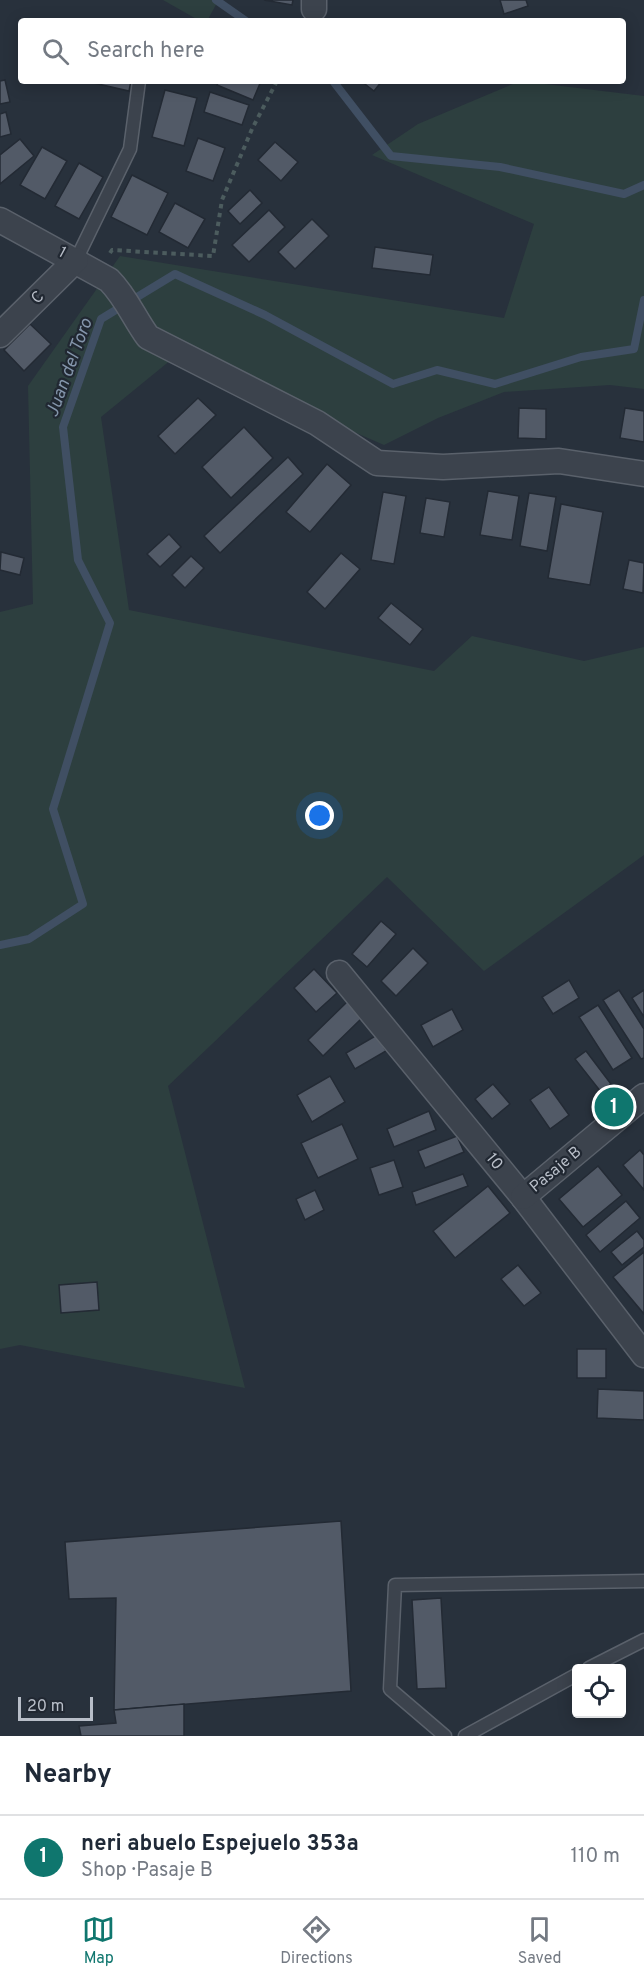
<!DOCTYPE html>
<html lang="en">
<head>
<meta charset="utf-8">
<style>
	body { margin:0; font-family:Overpass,sans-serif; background:#f6f6f7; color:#1f2937 }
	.controls { position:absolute; right:18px; bottom:18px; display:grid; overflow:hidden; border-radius:6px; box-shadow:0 3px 15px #0003 }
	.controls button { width:54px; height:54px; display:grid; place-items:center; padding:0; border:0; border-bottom:2px solid #e0e1e3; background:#fff; color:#1f2937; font:30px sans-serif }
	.scale { position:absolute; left:18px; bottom:15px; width:75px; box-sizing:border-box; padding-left:6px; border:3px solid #b8bec8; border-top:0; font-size:16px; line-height:21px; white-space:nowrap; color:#b8bec8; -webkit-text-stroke:4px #212832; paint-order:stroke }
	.you { position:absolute; left:320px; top:816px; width:21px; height:21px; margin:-15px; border:4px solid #fff; border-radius:50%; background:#1a73e8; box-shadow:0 0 0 9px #1a73e833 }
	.badge { display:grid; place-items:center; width:39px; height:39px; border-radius:50%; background:#0f766e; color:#fff; font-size:20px; font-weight:700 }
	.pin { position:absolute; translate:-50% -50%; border:3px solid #fff; box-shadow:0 2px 6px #0006 }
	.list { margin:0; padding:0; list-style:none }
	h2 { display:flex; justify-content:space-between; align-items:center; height:78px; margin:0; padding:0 24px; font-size:26px }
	h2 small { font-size:20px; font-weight:400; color:#747a83 }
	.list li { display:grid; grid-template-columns:39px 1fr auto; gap:18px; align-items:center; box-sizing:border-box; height:84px; padding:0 24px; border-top:2px solid #e0e1e3 }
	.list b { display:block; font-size:22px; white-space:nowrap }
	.list p { margin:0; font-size:20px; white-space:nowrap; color:#747a83 }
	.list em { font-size:20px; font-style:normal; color:#747a83 }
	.icon { flex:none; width:33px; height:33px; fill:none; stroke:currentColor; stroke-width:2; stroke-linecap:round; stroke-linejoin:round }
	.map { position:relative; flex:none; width:644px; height:1736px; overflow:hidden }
	.search { position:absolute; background:#fff; box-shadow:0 3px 15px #0003; left:18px; right:18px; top:18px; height:66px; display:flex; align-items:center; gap:15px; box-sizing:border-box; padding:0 21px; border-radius:6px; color:#747a83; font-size:22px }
	.sheet { height:162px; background:#fff }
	nav { display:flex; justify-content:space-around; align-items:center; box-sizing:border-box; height:84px; border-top:2px solid #e0e1e3; background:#fff; font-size:16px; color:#747a83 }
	nav a { display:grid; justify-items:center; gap:3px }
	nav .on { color:#0f766e }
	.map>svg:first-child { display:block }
	.green { fill:#2d3f3f }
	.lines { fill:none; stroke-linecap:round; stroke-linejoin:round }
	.stream { stroke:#404f63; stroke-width:8 }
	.building { fill:#525a67; stroke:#232a34; stroke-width:1.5 }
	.lane-casing { stroke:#5a616b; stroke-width:15 }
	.street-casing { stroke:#5a616b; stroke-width:27 }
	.path { stroke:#4c5c5e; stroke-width:4; stroke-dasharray:4.5 4.5; stroke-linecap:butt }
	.lane { stroke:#3c434d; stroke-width:12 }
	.street { stroke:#3c434d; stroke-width:24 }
	.labels { text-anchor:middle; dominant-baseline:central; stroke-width:4.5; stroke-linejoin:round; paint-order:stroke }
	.street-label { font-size:16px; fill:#b8bec8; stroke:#212832 }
	.water-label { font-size:18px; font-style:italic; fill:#8495ab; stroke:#212832 }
</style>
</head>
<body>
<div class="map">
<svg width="644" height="1736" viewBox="0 0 644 1736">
	<rect width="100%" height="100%" fill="#28313c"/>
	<g class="green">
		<polygon points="163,0 217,0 218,1 207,21 200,21"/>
		<polygon points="520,81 644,96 644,389 610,385 504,392 438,418 384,445 177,355 101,417 129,610 434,671 472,636 584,661 644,647 644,855 484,971 387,877 168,1086 245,1388 20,1345 0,1349 0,612 33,604 28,386 120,256 504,318 534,224 372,155 418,124"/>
	</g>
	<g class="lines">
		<g class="stream">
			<polyline points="216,0 246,21"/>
			<polyline points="333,81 391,156 500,167 624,194 644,185"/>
			<polyline points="0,945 29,939 83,904 53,809 110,623 78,560 63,427 101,319 175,274 265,315 393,384 437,370 495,384 581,357 634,349 644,300"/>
		</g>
	</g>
	<g class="building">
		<polygon points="264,0 293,0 292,5"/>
		<polygon points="500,0 526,0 528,6 504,14"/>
		<polygon points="5,80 10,102 0,104 0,81"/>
		<polygon points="85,81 131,81 129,91"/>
		<polygon points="219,81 261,81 253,100 217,85"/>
		<polygon points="361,81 382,81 374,91"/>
		<polygon points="165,90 197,98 184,146 152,137"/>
		<polygon points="210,92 249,105 242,125 204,112"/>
		<polygon points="6,112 11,134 0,137 0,114"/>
		<polygon points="198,138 225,148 213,181 186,171"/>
		<polygon points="20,139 34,156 0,184 0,155"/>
		<polygon points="275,142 298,162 281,181 258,160"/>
		<polygon points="42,147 67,161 45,199 20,185"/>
		<polygon points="79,163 103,177 79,219 55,206"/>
		<polygon points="132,175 168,193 147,235 111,217"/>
		<polygon points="250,190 262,203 240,224 228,211"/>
		<polygon points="175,203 205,219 188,248 159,232"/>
		<polygon points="269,210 285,227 249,262 232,245"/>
		<polygon points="312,219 329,236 295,269 278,252"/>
		<polygon points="375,247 433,255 430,275 372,268"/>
		<polygon points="30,324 51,344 24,371 4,350"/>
		<polygon points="198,398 216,415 175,454 158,436"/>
		<polygon points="519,408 546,409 546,439 518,438"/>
		<polygon points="625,408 644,411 644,442 620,438"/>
		<polygon points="244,427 273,458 231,498 202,467"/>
		<polygon points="288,457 303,474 220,553 204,536"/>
		<polygon points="327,464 351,485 310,532 286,512"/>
		<polygon points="488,491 519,496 512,540 480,535"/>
		<polygon points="383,492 406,496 394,564 371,560"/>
		<polygon points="529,493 556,497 547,551 520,546"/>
		<polygon points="426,498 450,502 444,537 420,533"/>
		<polygon points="561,504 603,512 590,585 548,578"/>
		<polygon points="169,534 181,547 160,567 147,554"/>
		<polygon points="1,552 24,558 20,575 0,570"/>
		<polygon points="341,553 360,569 325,609 307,592"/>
		<polygon points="191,556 204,568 185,588 172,575"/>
		<polygon points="629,560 644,563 643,593 623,589"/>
		<polygon points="391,603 423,629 410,645 378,618"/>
		<polygon points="381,921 396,934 367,967 352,954"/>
		<polygon points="413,948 428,963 396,996 381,981"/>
		<polygon points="314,969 337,993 316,1012 294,988"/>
		<polygon points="569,980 579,998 553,1014 542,997"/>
		<polygon points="619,990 644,1029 644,1058 641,1059 603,1000"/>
		<polygon points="644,990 644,1017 632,998"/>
		<polygon points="348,1001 363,1017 323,1056 308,1040"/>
		<polygon points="598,1005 632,1058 613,1070 579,1017"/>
		<polygon points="452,1009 463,1030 433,1047 421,1025"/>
		<polygon points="377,1035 386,1051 355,1069 346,1053"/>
		<polygon points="586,1051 611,1084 601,1092 575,1059"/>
		<polygon points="330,1076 345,1102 312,1122 297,1095"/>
		<polygon points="493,1084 510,1104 492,1119 475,1099"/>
		<polygon points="549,1087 569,1115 550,1129 530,1100"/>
		<polygon points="429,1111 436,1130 394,1147 387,1129"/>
		<polygon points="342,1124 358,1159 318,1178 301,1143"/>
		<polygon points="457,1136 464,1152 425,1168 418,1151"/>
		<polygon points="640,1150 644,1155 644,1190 623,1165"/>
		<polygon points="394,1160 403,1187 379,1195 370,1168"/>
		<polygon points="598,1166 622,1195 583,1227 559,1199"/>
		<polygon points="463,1174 468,1186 416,1205 412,1192"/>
		<polygon points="488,1186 510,1213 455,1258 433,1231"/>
		<polygon points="315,1190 324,1210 305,1220 296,1199"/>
		<polygon points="626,1201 640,1218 600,1252 586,1235"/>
		<polygon points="637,1231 644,1240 644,1247 622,1265 611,1252"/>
		<polygon points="644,1252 644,1314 613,1277"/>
		<polygon points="518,1265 541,1293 524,1306 501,1279"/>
		<polygon points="97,1282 99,1310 61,1313 59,1285"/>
		<rect x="577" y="1349" width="29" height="29"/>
		<polygon points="598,1389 644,1391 644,1420 597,1418"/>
		<polygon points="341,1521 351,1691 114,1710 116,1598 69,1599 65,1542"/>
		<polygon points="441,1598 446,1688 417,1689 412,1600"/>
		<polygon points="184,1704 184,1736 81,1736 79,1726 116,1723 114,1710"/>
	</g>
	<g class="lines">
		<g class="lane-casing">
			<g id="lane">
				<polyline points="76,260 130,149 139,81"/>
				<polyline points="589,1668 644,1640"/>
				<polyline points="445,1736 390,1689 395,1585 644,1581"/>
				<polyline points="465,1736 576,1675"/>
			</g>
		</g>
		<g class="street-casing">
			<g id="street">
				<polyline points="314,9 314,0"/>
				<path d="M0 220 109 280C126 297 134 318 148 337L317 423 377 463 443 467 559 461 644 474"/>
				<polyline points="0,335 76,260"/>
				<polyline points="339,973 523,1197 644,1355"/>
				<polyline points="523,1197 644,1096"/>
			</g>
		</g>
		<polyline class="path" points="110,253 112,250 213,256 222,200 252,129 277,81"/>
		<use href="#lane" class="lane"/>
		<use href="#street" class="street"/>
	</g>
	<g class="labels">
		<g class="street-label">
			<text transform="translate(62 253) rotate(28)">1</text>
			<text transform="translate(38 298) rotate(-45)">C</text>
			<text transform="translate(494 1162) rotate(51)">10</text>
			<text transform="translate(556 1170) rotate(-40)">Pasaje B</text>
		</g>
		<g class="water-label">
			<text transform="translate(70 368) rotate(-70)">Juan del Toro</text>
		</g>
	</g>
</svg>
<div class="controls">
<button><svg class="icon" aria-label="locate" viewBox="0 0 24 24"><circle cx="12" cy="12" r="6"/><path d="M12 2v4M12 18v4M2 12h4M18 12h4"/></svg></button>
</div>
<div class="scale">20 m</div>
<div class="you"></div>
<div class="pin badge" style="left:614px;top:1107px">1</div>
<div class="search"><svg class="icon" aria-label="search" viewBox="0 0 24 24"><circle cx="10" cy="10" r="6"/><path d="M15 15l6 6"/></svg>Search here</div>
</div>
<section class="sheet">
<h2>Nearby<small></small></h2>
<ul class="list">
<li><span class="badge">1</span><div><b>neri abuelo Espejuelo 353a</b><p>Shop · Pasaje B</p></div><em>110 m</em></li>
</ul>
</section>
<nav>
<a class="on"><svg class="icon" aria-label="map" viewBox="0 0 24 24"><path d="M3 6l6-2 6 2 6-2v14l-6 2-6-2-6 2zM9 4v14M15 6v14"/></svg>Map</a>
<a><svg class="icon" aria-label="directions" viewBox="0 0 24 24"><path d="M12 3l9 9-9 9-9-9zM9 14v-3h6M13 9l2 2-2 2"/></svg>Directions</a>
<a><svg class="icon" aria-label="saved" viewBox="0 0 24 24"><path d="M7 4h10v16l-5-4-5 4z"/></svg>Saved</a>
</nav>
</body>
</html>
